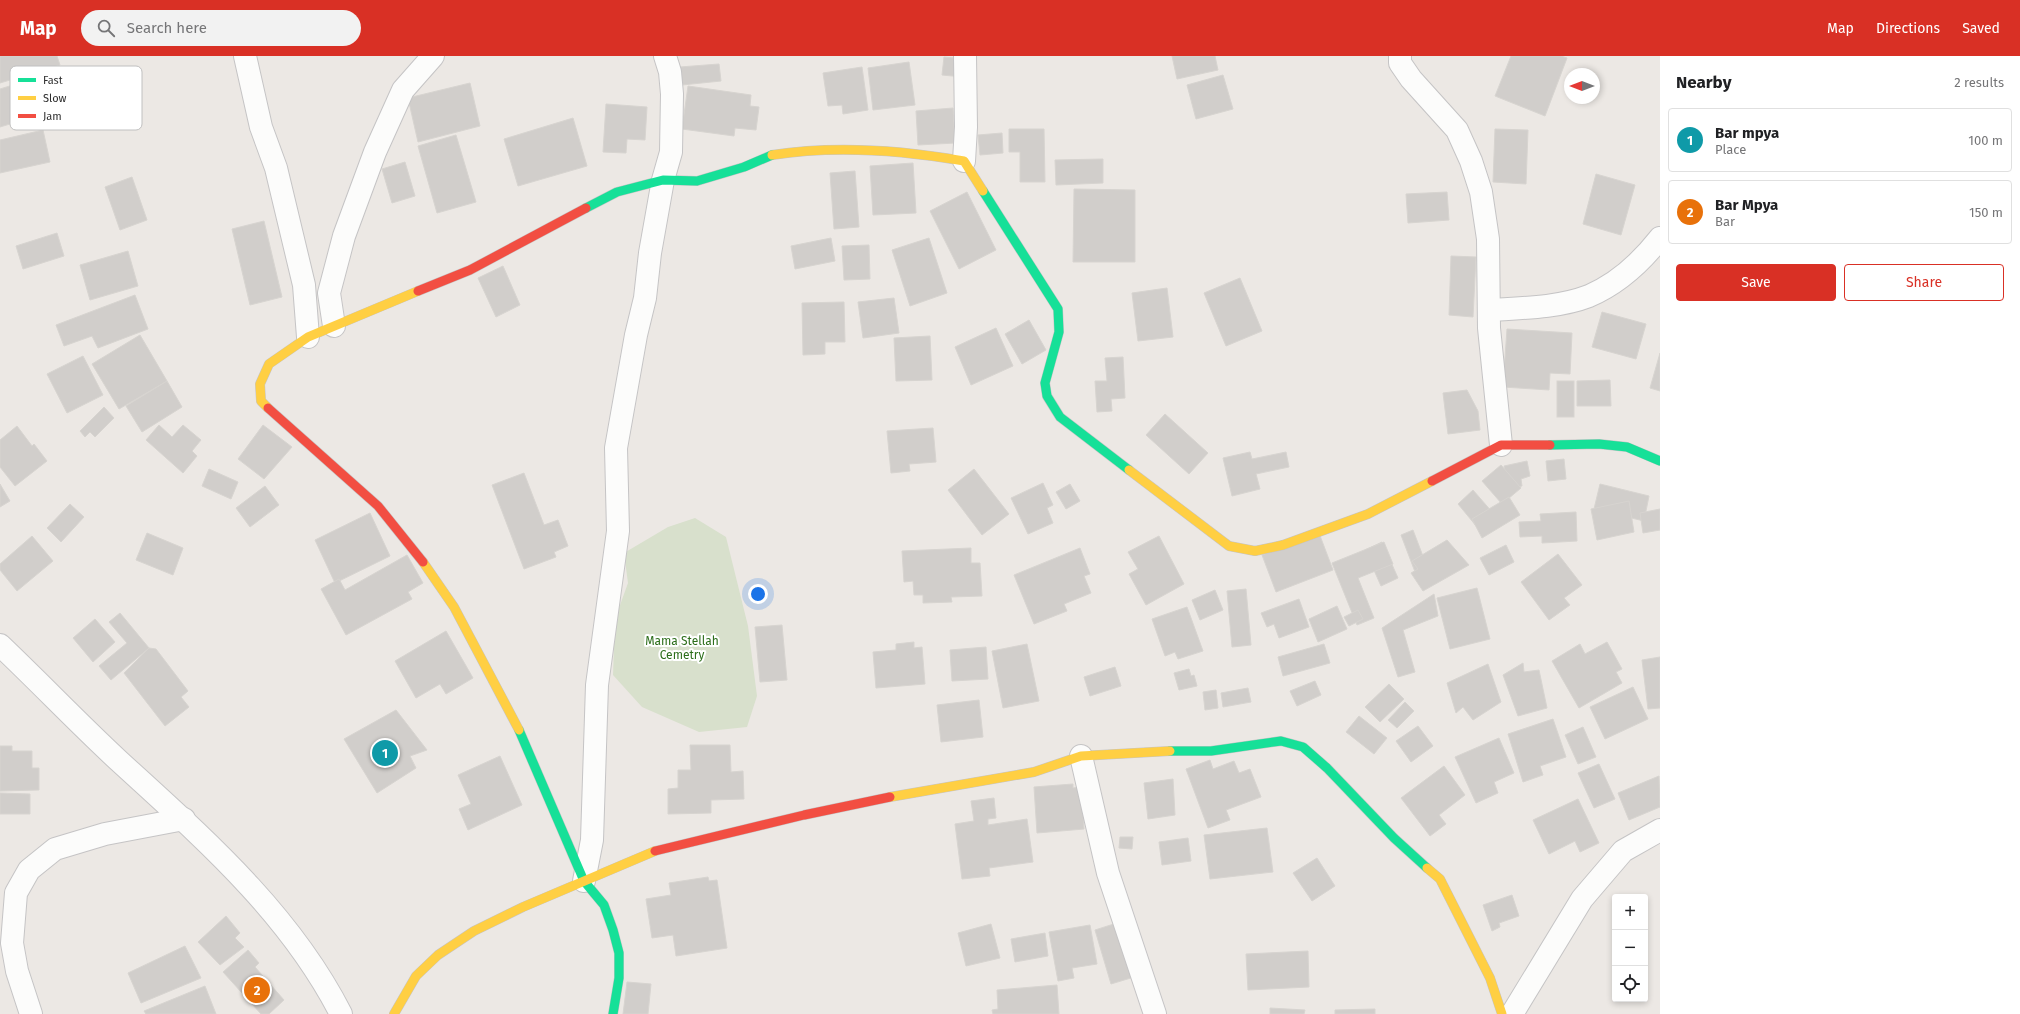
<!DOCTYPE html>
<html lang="en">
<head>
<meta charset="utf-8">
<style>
	body { margin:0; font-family:"Fira Sans",sans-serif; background:#f2f2f2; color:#202124 }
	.controls { position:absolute; right:12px; bottom:12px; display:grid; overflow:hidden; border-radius:4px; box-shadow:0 2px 6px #0003 }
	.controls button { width:36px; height:36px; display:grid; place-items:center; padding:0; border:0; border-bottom:1px solid #e0e0e0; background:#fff; color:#202124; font:20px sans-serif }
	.compass { position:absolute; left:1564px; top:12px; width:36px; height:36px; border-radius:50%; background:#fff; box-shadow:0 2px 6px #0003; rotate:270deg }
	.you { position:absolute; left:758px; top:538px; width:14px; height:14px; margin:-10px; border:3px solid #fff; border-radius:50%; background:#1a73e8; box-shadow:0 0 0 6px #1a73e833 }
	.badge { display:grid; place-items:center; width:26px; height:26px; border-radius:50%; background:#d93025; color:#fff; font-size:13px; font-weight:700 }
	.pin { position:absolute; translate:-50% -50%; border:2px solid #fff; box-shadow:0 1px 4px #0006 }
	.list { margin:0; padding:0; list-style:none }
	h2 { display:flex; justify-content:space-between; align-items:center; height:52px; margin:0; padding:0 16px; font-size:17px }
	h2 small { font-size:13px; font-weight:400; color:#757577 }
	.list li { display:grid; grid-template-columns:26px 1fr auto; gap:12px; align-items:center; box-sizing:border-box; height:64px; margin:0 8px 8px; padding:0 8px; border:1px solid #e0e0e0; border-radius:4px }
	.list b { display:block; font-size:15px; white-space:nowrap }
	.list p { margin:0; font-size:13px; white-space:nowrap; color:#757577 }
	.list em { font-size:13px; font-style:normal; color:#757577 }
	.actions { display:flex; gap:8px; padding:12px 16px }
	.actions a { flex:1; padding:9px 0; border:1px solid #d93025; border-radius:4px; text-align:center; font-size:14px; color:#d93025 }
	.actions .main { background:#d93025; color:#fff }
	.icon { flex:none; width:22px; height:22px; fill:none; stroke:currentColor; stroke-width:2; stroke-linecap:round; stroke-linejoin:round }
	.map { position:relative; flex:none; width:1660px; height:958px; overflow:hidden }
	header { display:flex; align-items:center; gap:24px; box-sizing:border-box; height:56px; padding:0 20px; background:#d93025; color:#fff }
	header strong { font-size:19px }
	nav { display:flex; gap:22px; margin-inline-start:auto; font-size:14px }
	.search { width:280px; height:36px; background:#f2f2f2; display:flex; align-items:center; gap:10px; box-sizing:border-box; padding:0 14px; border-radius:22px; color:#757577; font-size:15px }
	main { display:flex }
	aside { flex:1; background:#fff }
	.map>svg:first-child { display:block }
	.cemetery { fill:#d8e0cc }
	.building { fill:#d1cecb; stroke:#d7d4d0 }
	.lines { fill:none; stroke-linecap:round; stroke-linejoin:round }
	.street-casing { stroke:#c5c4c5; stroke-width:24 }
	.fast-casing { stroke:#c5c4c5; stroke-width:10 }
	.slow-casing { stroke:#c5c4c5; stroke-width:10 }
	.jam-casing { stroke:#c5c4c5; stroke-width:10 }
	.street { stroke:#fcfcfb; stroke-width:22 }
	.fast { stroke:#16e098; stroke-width:9 }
	.slow { stroke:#ffcf43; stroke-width:9 }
	.jam { stroke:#f24e42; stroke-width:9 }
	.labels { text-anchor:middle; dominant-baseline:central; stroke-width:4; stroke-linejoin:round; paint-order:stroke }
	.park-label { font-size:12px; fill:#2c6e1b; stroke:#fff }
	.key { fill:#fff; stroke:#c0c0c0; stroke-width:1 }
	.key-label { font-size:11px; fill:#2e2e2e }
</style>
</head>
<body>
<header>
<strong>Map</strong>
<div class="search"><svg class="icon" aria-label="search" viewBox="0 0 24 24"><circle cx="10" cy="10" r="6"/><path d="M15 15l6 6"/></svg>Search here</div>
<nav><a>Map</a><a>Directions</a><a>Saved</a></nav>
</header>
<main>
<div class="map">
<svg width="1660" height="958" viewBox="0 0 1660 958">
	<rect width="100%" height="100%" fill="#ece8e4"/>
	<polygon class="cemetery" points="695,462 726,481 748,570 757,640 747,671 699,676 642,651 613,619 615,563 628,527 624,497 668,471"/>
	<g class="building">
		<polygon points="0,0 57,0 60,9 0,27"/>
		<polygon points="1172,0 1215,0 1218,14 1177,23"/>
		<polygon points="1511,0 1561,0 1567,2 1545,60 1495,40"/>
		<polygon points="944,1 964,3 963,21 942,19"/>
		<polygon points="909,6 915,49 873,54 868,12"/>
		<polygon points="719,8 721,25 682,29 680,11"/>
		<polygon points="862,11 868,54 843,58 842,49 828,50 823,17"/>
		<polygon points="1223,19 1233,53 1196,63 1187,29"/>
		<polygon points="29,24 40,59 0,71 0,33"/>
		<polygon points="470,27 480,70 418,86 408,42"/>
		<polygon points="688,30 751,39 750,50 759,51 756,74 735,72 734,80 682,73"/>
		<polygon points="606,48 647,51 645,84 627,83 626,97 603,96"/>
		<polygon points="953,52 955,87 918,89 916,55"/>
		<polygon points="573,62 587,110 518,130 504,83"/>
		<polygon points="1009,73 1044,73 1045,126 1020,126 1020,96 1009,96"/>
		<polygon points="1495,73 1528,74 1526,128 1493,126"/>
		<polygon points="43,74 50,106 0,117 0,84"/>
		<polygon points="1002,77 1003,97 980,99 978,79"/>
		<polygon points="456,79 476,146 437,157 418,90"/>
		<polygon points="1103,103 1103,127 1056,129 1055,104"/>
		<polygon points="405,106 415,140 392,147 382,113"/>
		<polygon points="913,107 916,157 873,159 870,110"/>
		<polygon points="855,115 859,171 834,173 830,117"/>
		<polygon points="1596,118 1635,129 1621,179 1583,168"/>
		<polygon points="132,121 147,164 120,174 105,131"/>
		<polygon points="1074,133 1135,134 1135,206 1073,206"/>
		<polygon points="967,136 996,194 959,213 930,155"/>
		<polygon points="1447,136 1449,164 1408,167 1406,138"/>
		<polygon points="264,165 282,241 250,249 232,173"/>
		<polygon points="57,177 64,200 23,213 16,190"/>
		<polygon points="831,182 835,205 795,213 791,190"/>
		<polygon points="929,182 947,237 910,250 892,194"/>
		<polygon points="869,189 870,223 844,224 842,190"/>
		<polygon points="128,195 138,230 90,244 80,209"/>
		<polygon points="1451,200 1476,201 1473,261 1449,259"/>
		<polygon points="503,210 520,249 496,261 478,222"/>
		<polygon points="1240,222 1262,275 1226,290 1204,237"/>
		<polygon points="1167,232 1173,281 1138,285 1132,237"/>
		<polygon points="135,239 148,273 98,292 92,280 64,290 56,269"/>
		<polygon points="894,242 899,277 863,282 858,246"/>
		<polygon points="844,246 845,286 825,286 825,298 803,299 802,247"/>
		<polygon points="1602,256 1646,268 1636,303 1592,291"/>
		<polygon points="1029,264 1046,294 1022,308 1005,278"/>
		<polygon points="996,272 1013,310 971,329 955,291"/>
		<polygon points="1507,273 1572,277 1570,318 1550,317 1549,334 1503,331"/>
		<polygon points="140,279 167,325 119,353 92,308"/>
		<polygon points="930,280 932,324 896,325 894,282"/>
		<polygon points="1660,297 1660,335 1650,332"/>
		<polygon points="83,300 103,339 67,357 47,318"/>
		<polygon points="1123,301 1125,342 1111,343 1112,355 1097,356 1095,325 1107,325 1105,302"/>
		<polygon points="1610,324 1611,350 1577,350 1577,325"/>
		<polygon points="167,325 182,351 142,376 126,350"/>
		<rect x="1557" y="325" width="17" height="36"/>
		<polygon points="1467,334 1478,355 1480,374 1448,378 1443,337"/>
		<polygon points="104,351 114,362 95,381 90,376 85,381 80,375"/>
		<polygon points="1165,358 1208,397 1189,418 1146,379"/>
		<polygon points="159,369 172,381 183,369 201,384 192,395 197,400 183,417 146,384"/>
		<polygon points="263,369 292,391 264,423 238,403"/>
		<polygon points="17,370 32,390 34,388 47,405 15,430 0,411 0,384"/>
		<polygon points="933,372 936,406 909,408 910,415 891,417 887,375"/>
		<polygon points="1250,396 1252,403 1286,396 1289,411 1256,418 1260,433 1232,440 1223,402"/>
		<polygon points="1564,403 1566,423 1548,425 1546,405"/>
		<polygon points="1527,405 1530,420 1521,423 1522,430 1509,432 1504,410"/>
		<polygon points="1501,409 1521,432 1502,448 1482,425"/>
		<polygon points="209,413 238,426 231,443 202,430"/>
		<polygon points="974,413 1009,458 982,479 948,434"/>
		<polygon points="524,417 544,469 558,464 568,490 554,496 556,501 524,513 492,429"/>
		<polygon points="1043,427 1053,449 1047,452 1053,467 1028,478 1011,442"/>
		<polygon points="0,428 10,445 0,451"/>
		<polygon points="1070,428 1080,445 1066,453 1056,436"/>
		<polygon points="1600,428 1649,440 1644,465 1594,453"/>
		<polygon points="265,430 279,449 250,471 236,452"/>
		<polygon points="1473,434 1493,457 1477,471 1458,448"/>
		<polygon points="1509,441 1520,459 1482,482 1472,463"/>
		<polygon points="1629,445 1634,476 1597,484 1591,453"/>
		<polygon points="70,448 84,461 61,486 47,472"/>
		<polygon points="1660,453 1660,474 1643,477 1640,457"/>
		<polygon points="1576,456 1577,485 1542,487 1542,480 1520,481 1519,466 1541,465 1540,458"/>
		<polygon points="370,457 390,500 335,527 315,484"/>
		<polygon points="1413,474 1432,524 1420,529 1401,479"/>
		<polygon points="147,477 183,492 173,519 136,504"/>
		<polygon points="1319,477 1333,514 1276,536 1262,499"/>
		<polygon points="32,480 53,505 17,535 0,514 0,508"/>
		<polygon points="1159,480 1184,528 1146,549 1129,518 1138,513 1128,496"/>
		<polygon points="1447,484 1469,509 1423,535 1411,517 1418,513 1412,505"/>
		<polygon points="1382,486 1398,522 1381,530 1365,494"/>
		<polygon points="1384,486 1393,508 1358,522 1374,562 1357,569 1332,507"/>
		<polygon points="1506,489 1514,506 1489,519 1480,502"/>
		<polygon points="971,492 971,507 980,507 982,540 951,541 952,546 923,547 923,539 914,539 913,525 904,526 902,495"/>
		<polygon points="1080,492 1090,518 1084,520 1091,537 1064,548 1067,555 1034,568 1014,519"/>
		<polygon points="1558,498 1582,529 1564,542 1570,549 1549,564 1521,526"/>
		<polygon points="407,499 423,527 408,536 412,543 346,579 321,533 339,523 345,534"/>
		<polygon points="1477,532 1490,583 1450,593 1437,542"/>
		<polygon points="1246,533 1251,589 1232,591 1227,535"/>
		<polygon points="1215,534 1223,554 1200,564 1192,544"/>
		<polygon points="1434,538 1438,560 1403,574 1415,616 1398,621 1382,572"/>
		<polygon points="1299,543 1309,571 1279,582 1274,568 1267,571 1261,557"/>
		<polygon points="1337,550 1347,573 1318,586 1309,563"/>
		<polygon points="1187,551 1203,595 1178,603 1175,596 1165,600 1152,563"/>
		<polygon points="1358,554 1363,563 1349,570 1344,561"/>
		<polygon points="120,557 149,592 111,624 99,610 127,587 109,566"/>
		<polygon points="95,563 115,586 93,606 73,582"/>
		<polygon points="782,569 787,624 760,626 755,571"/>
		<polygon points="446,575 473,622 446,638 440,628 416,642 395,605"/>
		<polygon points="914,586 914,592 922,591 925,628 876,632 873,596 896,594 896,588"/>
		<polygon points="1607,586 1622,613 1616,616 1622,627 1579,652 1552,605 1580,588 1585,598"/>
		<polygon points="1027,588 1039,645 1003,652 992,595"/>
		<polygon points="1324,588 1330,607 1283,620 1278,601"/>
		<polygon points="986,591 988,623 952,625 950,594"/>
		<polygon points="149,592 156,593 188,635 181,641 189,651 165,670 124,617"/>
		<polygon points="1660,601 1660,652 1648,653 1642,604"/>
		<polygon points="1523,607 1524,616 1539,614 1547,652 1518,660 1503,619"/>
		<polygon points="1488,608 1501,646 1473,664 1463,651 1456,657 1447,627"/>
		<polygon points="1115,611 1121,630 1090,640 1084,621"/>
		<polygon points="1189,613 1191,620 1194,619 1197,630 1179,634 1174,617"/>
		<polygon points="1315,625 1321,639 1297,650 1290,635"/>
		<polygon points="1389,628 1404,643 1380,666 1365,651"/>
		<polygon points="1633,631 1648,663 1605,683 1590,651"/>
		<polygon points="1248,632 1251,646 1223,651 1221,637"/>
		<polygon points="1216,634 1218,652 1205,654 1203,636"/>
		<polygon points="979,644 983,681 941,686 937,649"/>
		<polygon points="1405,646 1414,655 1397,672 1388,664"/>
		<polygon points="396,654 427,694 410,700 416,712 377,737 344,683"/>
		<polygon points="1359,660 1387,682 1374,698 1346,676"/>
		<polygon points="1553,663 1566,701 1540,710 1543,719 1523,726 1508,678"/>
		<polygon points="1418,670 1433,690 1411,706 1396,685"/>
		<polygon points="1583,671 1596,701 1578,708 1565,679"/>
		<polygon points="1499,682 1514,717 1494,726 1498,737 1476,747 1455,701"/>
		<polygon points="690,689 730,689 731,716 743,715 744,743 711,744 711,757 668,758 668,733 678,732 678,714 691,714"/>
		<polygon points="0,690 12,690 12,695 32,695 32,712 39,712 39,734 0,735"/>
		<polygon points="500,700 522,749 468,774 459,753 471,748 458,719"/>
		<polygon points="1210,704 1213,713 1234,705 1239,717 1250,713 1261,741 1226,754 1230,764 1208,772 1186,713"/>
		<polygon points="1599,708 1615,743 1594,752 1578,717"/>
		<polygon points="1444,710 1465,739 1439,759 1446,768 1430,780 1401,742"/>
		<polygon points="1659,720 1660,751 1629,764 1618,737"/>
		<polygon points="1173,723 1175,759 1148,763 1144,727"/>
		<polygon points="1073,728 1073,732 1081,731 1084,773 1037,777 1034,731"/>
		<polygon points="0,737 30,738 30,758 0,758"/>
		<polygon points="994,742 996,762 988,763 988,769 1027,763 1033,806 989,812 990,820 962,823 955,768 974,765 971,745"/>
		<polygon points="1578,743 1599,787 1580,796 1575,785 1549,798 1533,764"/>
		<polygon points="1267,772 1273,816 1210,823 1204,779"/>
		<polygon points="1120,781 1133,781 1132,793 1119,792"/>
		<polygon points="1188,782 1191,805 1162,809 1159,786"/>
		<polygon points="1317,802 1335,830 1312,845 1293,817"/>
		<polygon points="708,821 709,825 717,824 727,892 676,900 673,879 652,882 646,843 671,839 669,827"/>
		<polygon points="1512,839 1519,860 1499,867 1500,871 1492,875 1483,849"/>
		<polygon points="226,860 240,877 235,882 244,891 220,909 198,886"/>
		<polygon points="1117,867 1134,921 1111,928 1095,874"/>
		<polygon points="991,868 1000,902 966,910 958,877"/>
		<polygon points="1090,869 1097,908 1072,912 1074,922 1058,925 1049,876"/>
		<polygon points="1045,877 1048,900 1015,906 1011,883"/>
		<polygon points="185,890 201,922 141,947 128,917"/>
		<polygon points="248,894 259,907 255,911 284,944 269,958 261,958 223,916"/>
		<polygon points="1308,895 1309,931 1248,934 1246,898"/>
		<polygon points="627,926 651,928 648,958 623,958"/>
		<polygon points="1057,929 1059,958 993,958 992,954 998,953 997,934"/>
		<polygon points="205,930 216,958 146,958 144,955"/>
		<polygon points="1270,952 1305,954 1304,958 1270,958"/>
		<polygon points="1375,953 1375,958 1335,958 1335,954"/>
	</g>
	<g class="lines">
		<g class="street-casing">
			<g id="street">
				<polyline points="245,0 261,71 276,112 304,229 308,281"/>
				<polyline points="1400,0 1400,7 1411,23 1457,74 1471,105 1481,136 1488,183 1489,272 1501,389"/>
				<polyline points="964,105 966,71 965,0"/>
				<path d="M1489 254C1521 252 1558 252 1589 240 1617 228 1642 205 1660 182"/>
				<polyline points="334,270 329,237 344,180 375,96 403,34 433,0"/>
				<path d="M0 589C40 627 78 667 119 705 202 781 289 856 341 958"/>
				<polyline points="1081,700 1108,817 1155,958"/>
				<polyline points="584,825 592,784 597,629 618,475 616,392 636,279 645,242 650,197 663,124 671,96 672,38 670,16 665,0"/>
				<polyline points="31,958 17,915 12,887 16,837 29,814 55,793 105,778 184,763"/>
				<polyline points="1512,958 1582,843 1623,795 1660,774"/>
			</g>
		</g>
		<g class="fast-casing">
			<g id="fast">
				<polyline points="983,135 1058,253 1059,276 1045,327 1047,340 1060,361 1129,414"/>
				<polyline points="586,152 617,136 663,124 697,125 744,111 772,99"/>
				<polyline points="1550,389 1599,388 1627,391 1660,405"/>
				<polyline points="519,674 584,825 604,849 613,874 619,897 619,922 613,958"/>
				<polyline points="1170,695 1211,695 1281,685 1303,691 1327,712 1394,782 1427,812"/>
			</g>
		</g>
		<g class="slow-casing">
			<g id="slow">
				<path d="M772 99C836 89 901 94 964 105L983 135"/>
				<polyline points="268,352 261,345 260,328 269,308 308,281 418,235"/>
				<polyline points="1129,414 1229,490 1255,495 1283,489 1368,458 1432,425"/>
				<polyline points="423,506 454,551 519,674"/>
				<polyline points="890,741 1034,716 1081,700 1170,695"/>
				<polyline points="1427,812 1440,823 1490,922 1502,958"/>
				<polyline points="394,958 416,920 438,899 474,875 523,851 655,795"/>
			</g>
		</g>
		<g class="jam-casing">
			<g id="jam">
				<polyline points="418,235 470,214 586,152"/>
				<polyline points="268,352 378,450 423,506"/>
				<polyline points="1432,425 1501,389 1550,389"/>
				<polyline points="655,795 804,759 890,741"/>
			</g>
		</g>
		<use href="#street" class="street"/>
		<use href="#fast" class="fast"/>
		<use href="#slow" class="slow"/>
		<use href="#jam" class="jam"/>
	</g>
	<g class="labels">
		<g class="park-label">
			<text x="682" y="585">Mama Stellah<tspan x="682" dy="14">Cemetry</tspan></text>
		</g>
	</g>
	<rect x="10" y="10" width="132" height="64" rx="6" class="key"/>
	<rect x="18" y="22" width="18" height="4" fill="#16e098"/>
	<rect x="18" y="40" width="18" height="4" fill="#ffcf43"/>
	<rect x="18" y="58" width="18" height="4" fill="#f24e42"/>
	<g class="key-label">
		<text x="43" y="28">Fast</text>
		<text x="43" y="46">Slow</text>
		<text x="43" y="64">Jam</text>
	</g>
</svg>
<div class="controls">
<button>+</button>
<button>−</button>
<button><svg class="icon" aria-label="locate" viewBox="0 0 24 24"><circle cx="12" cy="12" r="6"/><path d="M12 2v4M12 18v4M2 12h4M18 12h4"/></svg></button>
</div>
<svg class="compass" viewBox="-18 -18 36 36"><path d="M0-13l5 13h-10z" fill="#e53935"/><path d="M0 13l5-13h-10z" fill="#757577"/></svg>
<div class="you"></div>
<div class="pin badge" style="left:385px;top:697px;background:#0f9aa8">1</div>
<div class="pin badge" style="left:257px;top:934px;background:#e8710a">2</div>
</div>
<aside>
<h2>Nearby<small>2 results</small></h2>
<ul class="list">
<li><span class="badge" style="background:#0f9aa8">1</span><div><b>Bar mpya</b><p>Place</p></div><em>100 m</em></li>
<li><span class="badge" style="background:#e8710a">2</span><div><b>Bar Mpya</b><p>Bar</p></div><em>150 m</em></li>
</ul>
<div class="actions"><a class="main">Save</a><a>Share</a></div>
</aside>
</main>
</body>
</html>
